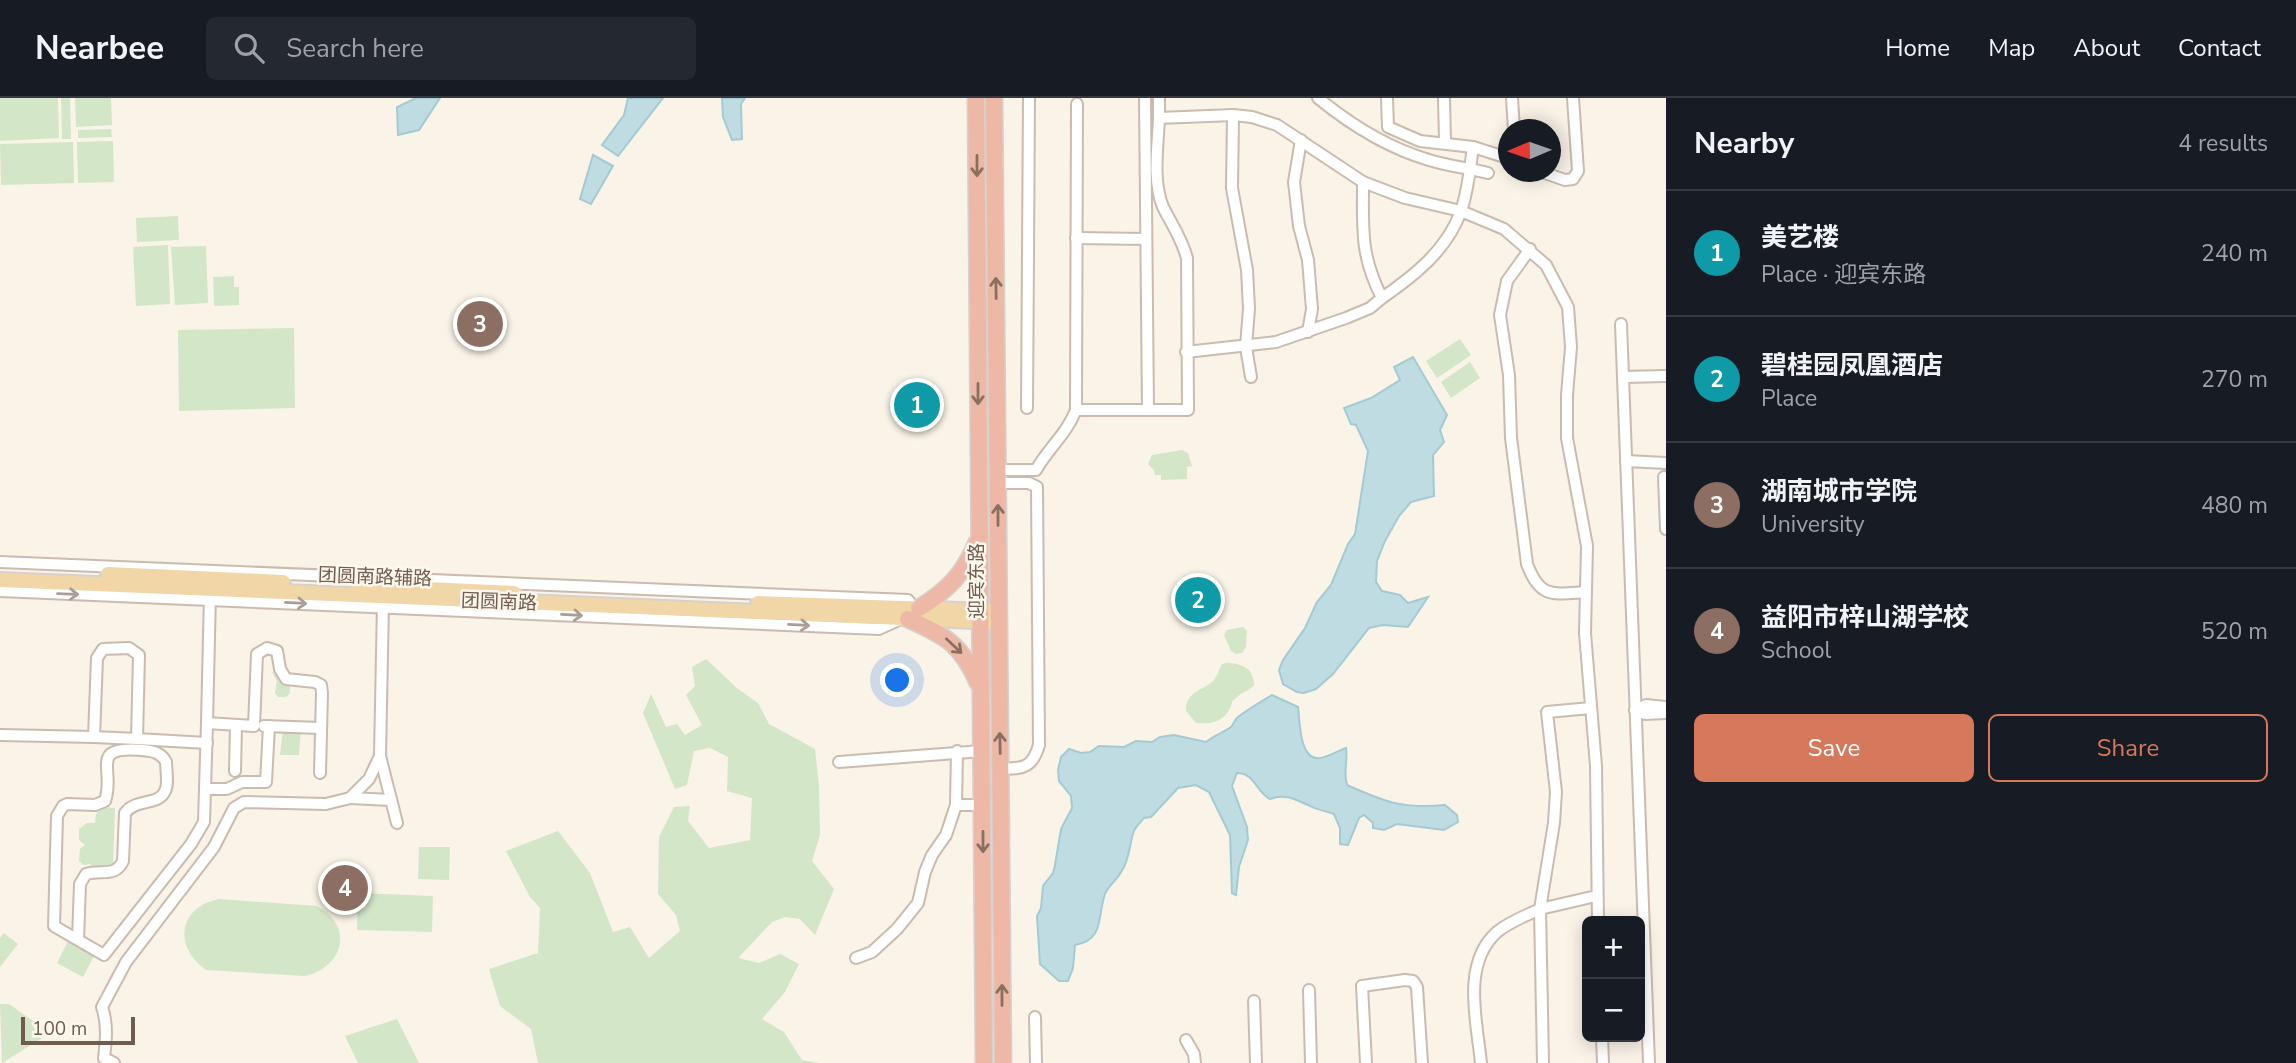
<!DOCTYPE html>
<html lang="en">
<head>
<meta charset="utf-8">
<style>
	body { margin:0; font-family:"Nunito Sans","Noto Sans SC",sans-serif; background:#242831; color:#f1f3f6 }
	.controls { position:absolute; right:21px; bottom:21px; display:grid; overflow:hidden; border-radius:10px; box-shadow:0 4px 18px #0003 }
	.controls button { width:63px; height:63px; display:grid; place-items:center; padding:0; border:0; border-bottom:2px solid #363941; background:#171b24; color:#f1f3f6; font:35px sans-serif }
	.compass { position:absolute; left:1498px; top:21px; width:63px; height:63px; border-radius:50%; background:#171b24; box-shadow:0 4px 18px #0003; rotate:268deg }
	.scale { position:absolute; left:21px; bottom:18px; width:114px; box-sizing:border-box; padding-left:7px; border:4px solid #715b4f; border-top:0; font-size:19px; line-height:24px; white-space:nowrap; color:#715b4f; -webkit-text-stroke:5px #fdf7ed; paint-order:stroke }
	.you { position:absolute; left:898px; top:583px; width:24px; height:24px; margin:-18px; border:5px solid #fff; border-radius:50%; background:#1a73e8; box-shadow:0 0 0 10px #1a73e833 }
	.badge { display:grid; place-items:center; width:46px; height:46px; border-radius:50%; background:#d6785b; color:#fff; font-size:23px; font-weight:700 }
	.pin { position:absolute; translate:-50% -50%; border:4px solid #fff; box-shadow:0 2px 7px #0006 }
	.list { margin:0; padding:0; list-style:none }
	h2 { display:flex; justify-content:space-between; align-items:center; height:91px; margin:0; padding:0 28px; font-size:30px }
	h2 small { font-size:23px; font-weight:400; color:#9ea1a6 }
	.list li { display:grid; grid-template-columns:46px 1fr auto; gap:21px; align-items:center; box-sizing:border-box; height:126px; padding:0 28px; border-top:2px solid #363941 }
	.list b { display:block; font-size:26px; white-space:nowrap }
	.list p { margin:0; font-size:23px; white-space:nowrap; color:#9ea1a6 }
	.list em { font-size:23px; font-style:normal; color:#9ea1a6 }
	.actions { display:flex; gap:14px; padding:21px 28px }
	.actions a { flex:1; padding:16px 0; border:2px solid #d6785b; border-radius:10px; text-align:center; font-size:24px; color:#d6785b }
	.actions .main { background:#d6785b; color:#fff }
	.icon { flex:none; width:38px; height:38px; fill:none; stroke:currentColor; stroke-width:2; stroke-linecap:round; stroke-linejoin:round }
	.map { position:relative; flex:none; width:1666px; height:965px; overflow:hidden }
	header { display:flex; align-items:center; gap:42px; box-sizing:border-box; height:98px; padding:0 35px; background:#171b24; border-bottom:2px solid #363941 }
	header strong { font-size:33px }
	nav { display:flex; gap:38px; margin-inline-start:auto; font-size:24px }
	.search { width:490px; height:63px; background:#242831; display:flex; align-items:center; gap:18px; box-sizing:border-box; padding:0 24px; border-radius:10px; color:#9ea1a6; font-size:26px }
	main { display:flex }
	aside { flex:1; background:#171b24 }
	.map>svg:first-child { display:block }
	.green { fill:#d3e6c7 }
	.water { fill:#bedce1; stroke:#a6cad2; stroke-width:2 }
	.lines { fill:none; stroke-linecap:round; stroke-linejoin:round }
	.minor-casing { stroke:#cbbbaf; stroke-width:14 }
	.major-casing { stroke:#d7d1ce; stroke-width:18 }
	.highway-casing { stroke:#d7d1ce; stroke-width:19 }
	.minor { stroke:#fff; stroke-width:10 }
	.major { stroke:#f1d6a8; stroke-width:14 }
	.highway { stroke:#edb9a6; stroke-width:16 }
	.oneway { stroke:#8a6e60 }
	.oneway2 { stroke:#aa9d95 }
	.labels { text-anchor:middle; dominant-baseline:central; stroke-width:5; stroke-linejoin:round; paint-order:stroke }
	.street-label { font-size:19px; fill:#715b4f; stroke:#fdf7ed }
</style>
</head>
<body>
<header>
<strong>Nearbee</strong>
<div class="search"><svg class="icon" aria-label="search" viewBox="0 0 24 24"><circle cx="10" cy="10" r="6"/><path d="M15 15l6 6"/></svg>Search here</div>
<nav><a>Home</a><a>Map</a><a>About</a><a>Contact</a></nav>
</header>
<main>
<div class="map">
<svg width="1666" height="965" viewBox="0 0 1666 965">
	<rect width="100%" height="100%" fill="#faf3e8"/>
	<g class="green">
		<polygon points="0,0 58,0 59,40 0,43"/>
		<polygon points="61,0 70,0 71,41 62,41"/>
		<polygon points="75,0 111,0 112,27 76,29"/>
		<polygon points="111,31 112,39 78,40 78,32"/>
		<polygon points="113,43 114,84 78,85 77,44"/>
		<polygon points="73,44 74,85 1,87 0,46"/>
		<polygon points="178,118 179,142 137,144 136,120"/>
		<polygon points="168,147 170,206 136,208 133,149"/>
		<polygon points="206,148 208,205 175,207 171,149"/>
		<polygon points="234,178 234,189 239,189 239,207 214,208 213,179"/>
		<polygon points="294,230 295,310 179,313 178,232"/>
		<polygon points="1460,241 1471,257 1437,280 1426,263"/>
		<polygon points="1470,264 1480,280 1451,300 1441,284"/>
		<polygon points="1182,352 1188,355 1192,368 1187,369 1187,381 1161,382 1161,377 1155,377 1154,372 1148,366 1152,357"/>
		<polygon points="1243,529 1247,533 1246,549 1242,555 1236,556 1231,553 1224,537 1227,532"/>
		<polygon points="706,561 738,591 758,605 769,626 815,651 819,689 820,737 812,763 834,791 815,837 800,821 785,819 772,824 738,860 759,865 780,856 799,866 785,894 762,921 784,934 802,962 820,965 538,965 531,931 500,908 489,871 538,855 540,810 530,799 506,753 558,733 590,775 613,834 630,829 649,860 680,833 676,817 658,796 659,739 674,709 690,708 688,723 709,750 750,742 752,700 727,693 728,659 710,650 694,653 687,687 675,691 643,615 651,596 666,629 677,626 685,637 702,627 686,597 695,588 692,569"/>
		<path d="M1226 565C1241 565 1254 570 1254 587 1249 593 1242 594 1236 600 1230 605 1233 604 1230 610 1223 625 1210 626 1196 625L1186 613C1186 592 1204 593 1214 582 1218 577 1219 571 1222 566Z"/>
		<polygon points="278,573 290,584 290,595 286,599 278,599 275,595 277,583 272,574"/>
		<polygon points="283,632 301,632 299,657 280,657"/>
		<polygon points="103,709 115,710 113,768 94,771 90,766 84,767 79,763 80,751 85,747 79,742 79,731 87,725 95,725 96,716"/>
		<polygon points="419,749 450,749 449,782 418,781"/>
		<polygon points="358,795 433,798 432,834 357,832"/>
		<path d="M219 801 317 808C354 828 344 868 306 878L206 872C173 849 178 809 219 801Z"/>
		<polygon points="4,835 18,846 0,869 0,840"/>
		<polygon points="68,843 94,858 83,879 57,865"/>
		<polygon points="0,906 9,906 50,935 2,965"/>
		<polygon points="397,921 419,965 358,965 345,938"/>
	</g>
	<g class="water">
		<polygon points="416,0 440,0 419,32 398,37 397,9"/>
		<polygon points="628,0 663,0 618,58 602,47 624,17"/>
		<polygon points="722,0 745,0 741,6 742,41 732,42 723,19"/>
		<polygon points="593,57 613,68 591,106 580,101"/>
		<polygon points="1413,259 1447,317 1440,332 1444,344 1433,357 1434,398 1411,404 1399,418 1385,443 1377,463 1376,484 1382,493 1400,497 1408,505 1428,499 1408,529 1383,527 1369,530 1333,576 1316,591 1304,595 1297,594 1283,586 1279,572 1283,562 1305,530 1317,504 1331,487 1348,446 1355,436 1368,353 1356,327 1351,326 1344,310 1371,300 1400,282 1394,269"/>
		<path d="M1272 597 1298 609C1300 623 1299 663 1320 660 1329 659 1337 653 1346 650 1348 663 1343 674 1347 687 1385 704 1402 711 1445 707L1457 717 1458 724 1444 732 1397 726 1384 732 1373 730V725L1364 717 1359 720 1348 747 1340 746V730L1334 716C1326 713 1317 712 1310 708 1296 702 1286 695 1270 701 1256 694 1255 675 1237 675L1232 688 1247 729 1248 742 1239 769 1236 797 1232 795 1230 737 1209 694 1196 687 1178 690 1151 719 1144 720C1141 724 1136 728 1134 733 1129 746 1130 762 1121 774 1117 782 1108 788 1105 796 1097 818 1105 842 1075 847L1073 870 1068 883H1059L1040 866 1037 818 1041 810 1043 788 1053 775 1055 767 1061 731 1072 710 1071 698 1059 683 1058 672 1061 659 1069 651 1081 655 1090 654 1099 648 1124 649 1136 643 1152 644 1160 639 1174 637 1206 644C1213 638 1226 633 1231 629 1234 626 1234 622 1238 619 1248 611 1260 604 1272 597Z"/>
	</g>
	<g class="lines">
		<g class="minor-casing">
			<g id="minor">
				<polyline points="1145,0 1148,312"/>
				<path d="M1318 0C1351 27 1388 50 1429 62 1448 68 1469 70 1488 75"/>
				<polyline points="1444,0 1445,44"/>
				<polyline points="1512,0 1514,32"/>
				<polyline points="1233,17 1232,90 1247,172 1249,210 1246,249 1251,279"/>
				<polyline points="1159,20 1159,0"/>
				<polyline points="1301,42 1294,84 1299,128 1308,162 1312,211 1308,234"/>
				<polyline points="1473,49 1508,60"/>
				<polyline points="1542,74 1565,82 1573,81 1578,73 1573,0"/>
				<polyline points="1076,140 1146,141"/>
				<path d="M1530 151 1507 183 1500 217 1509 277 1511 340 1527 466C1540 501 1553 496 1586 494"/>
				<path d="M1382 200C1415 177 1447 152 1461 113 1468 93 1470 70 1473 49L1420 43 1388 29 1387 0"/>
				<polyline points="1621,226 1649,965"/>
				<path d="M1186 254 1276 244 1346 220 1370 210 1382 200C1360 157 1363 131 1363 84"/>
				<polyline points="1623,279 1666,278"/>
				<polyline points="1027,310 1029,0"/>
				<polyline points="1076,312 1077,6"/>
				<polyline points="1626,363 1666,365"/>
				<path d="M998 372H1036C1049 349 1066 337 1076 312H1188L1187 160C1181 139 1172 127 1163 109 1152 83 1158 47 1159 20L1233 17 1252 19 1277 27 1363 84 1405 100 1461 113 1504 131 1546 167 1568 209 1571 249 1567 297V340L1587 448 1585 535 1596 668 1598 823"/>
				<polyline points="1664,379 1666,431"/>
				<path d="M998 385H1029L1037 389 1039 647C1032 671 1023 670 1001 671"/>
				<polyline points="0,464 908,502 914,510"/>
				<polyline points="0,493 879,531 901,521"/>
				<polyline points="210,496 207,625 254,628 257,556 267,550 277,553 280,571 286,581 315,584 321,587 322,595 320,675"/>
				<polyline points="1635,612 1646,607 1666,609"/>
				<polyline points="1635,612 1645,616 1666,615"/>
				<polyline points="264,628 321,630"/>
				<polyline points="0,637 94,639"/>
				<polyline points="137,641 94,639 97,560 103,551 129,550 139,557 137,641 207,645"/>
				<polyline points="380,658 397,725"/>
				<polyline points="839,664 982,653"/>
				<polyline points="235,673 236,627"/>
				<polyline points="205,691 227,691 242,684 266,684 269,628"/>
				<polyline points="350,700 391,702"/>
				<polyline points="956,707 982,707"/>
				<path d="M78 842 54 828 57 718 63 708 67 706 95 707 105 703C116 671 87 648 142 652 152 653 161 654 166 664 166 672 169 686 165 693 159 708 136 700 125 715L123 763C115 780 101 771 86 776L80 786 78 842 104 857 191 746 204 724 207 625"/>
				<polyline points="856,860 872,854 897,831 918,805 925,774 932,757 946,737 956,707 957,653"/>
				<polyline points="1309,892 1311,965"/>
				<polyline points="1254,903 1256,965"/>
				<polyline points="1035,919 1036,965"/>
				<polyline points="1602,939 1603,965"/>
				<polyline points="1186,942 1194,956 1195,965"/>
				<path d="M114 965 104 960C106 943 108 927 102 909L126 864 214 749 234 710 244 704 326 706 350 700 369 681 380 658 383 505"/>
				<polyline points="1366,965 1362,888 1405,882 1413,883 1417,889 1422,965"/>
				<path d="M1481 965C1477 924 1461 866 1497 834 1509 824 1525 818 1540 811L1554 725 1556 694 1547 614 1591 610"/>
				<polyline points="1543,965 1540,811 1596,798"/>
			</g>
		</g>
		<g class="major-casing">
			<g id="major">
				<polyline points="108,476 283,484"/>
				<polyline points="0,482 998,524"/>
				<polyline points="360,488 514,495"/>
				<polyline points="758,505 990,513"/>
			</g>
		</g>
		<g class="highway-casing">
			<g id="highway">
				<polyline points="976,0 984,965"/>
				<polyline points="994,0 1003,965"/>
				<path d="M919 510C948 492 963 477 977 444"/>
				<path d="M908 521C946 538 961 546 978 585"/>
			</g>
		</g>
		<use href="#minor" class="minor"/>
		<use href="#major" class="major"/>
		<use href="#highway" class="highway"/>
	</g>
	<defs><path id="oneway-shaft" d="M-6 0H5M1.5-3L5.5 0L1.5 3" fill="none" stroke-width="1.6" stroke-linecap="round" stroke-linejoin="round" transform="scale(1.75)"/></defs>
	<g class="oneway">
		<use href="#oneway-shaft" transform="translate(977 68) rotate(90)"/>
		<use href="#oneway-shaft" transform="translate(996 190) rotate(-91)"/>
		<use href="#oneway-shaft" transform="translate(978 296) rotate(90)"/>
		<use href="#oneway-shaft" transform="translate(998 417) rotate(-90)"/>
		<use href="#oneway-shaft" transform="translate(954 548) rotate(43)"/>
		<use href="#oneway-shaft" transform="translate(1000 645) rotate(-91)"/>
		<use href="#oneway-shaft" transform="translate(983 744) rotate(90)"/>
		<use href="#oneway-shaft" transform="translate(1002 897) rotate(-90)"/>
	</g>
	<g class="oneway2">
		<use href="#oneway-shaft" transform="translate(68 496) rotate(2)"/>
		<use href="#oneway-shaft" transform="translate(296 505) rotate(3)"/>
		<use href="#oneway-shaft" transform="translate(572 517) rotate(3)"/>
		<use href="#oneway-shaft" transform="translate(799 527) rotate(3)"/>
	</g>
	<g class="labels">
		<g class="street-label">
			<text transform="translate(375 479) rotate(2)">团圆南路辅路</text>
			<text transform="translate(977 483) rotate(-90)">迎宾东路</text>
			<text transform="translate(499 504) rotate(2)">团圆南路</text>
		</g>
	</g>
</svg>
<div class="controls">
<button>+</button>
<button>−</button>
</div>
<svg class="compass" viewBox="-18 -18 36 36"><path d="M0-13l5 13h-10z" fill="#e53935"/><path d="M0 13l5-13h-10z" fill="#9ea1a6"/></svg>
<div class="scale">100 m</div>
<div class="you"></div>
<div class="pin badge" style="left:917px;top:307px;background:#0f9aa8">1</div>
<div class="pin badge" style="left:1198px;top:502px;background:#0f9aa8">2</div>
<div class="pin badge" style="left:480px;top:226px;background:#8d6e63">3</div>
<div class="pin badge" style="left:345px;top:790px;background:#8d6e63">4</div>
</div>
<aside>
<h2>Nearby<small>4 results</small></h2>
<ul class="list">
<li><span class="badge" style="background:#0f9aa8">1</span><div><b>美艺楼</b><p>Place · 迎宾东路</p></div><em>240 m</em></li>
<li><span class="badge" style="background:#0f9aa8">2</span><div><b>碧桂园凤凰酒店</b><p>Place</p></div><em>270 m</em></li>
<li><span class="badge" style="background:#8d6e63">3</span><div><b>湖南城市学院</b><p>University</p></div><em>480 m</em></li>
<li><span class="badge" style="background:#8d6e63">4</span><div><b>益阳市梓山湖学校</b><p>School</p></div><em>520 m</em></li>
</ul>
<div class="actions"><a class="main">Save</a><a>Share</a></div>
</aside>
</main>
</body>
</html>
